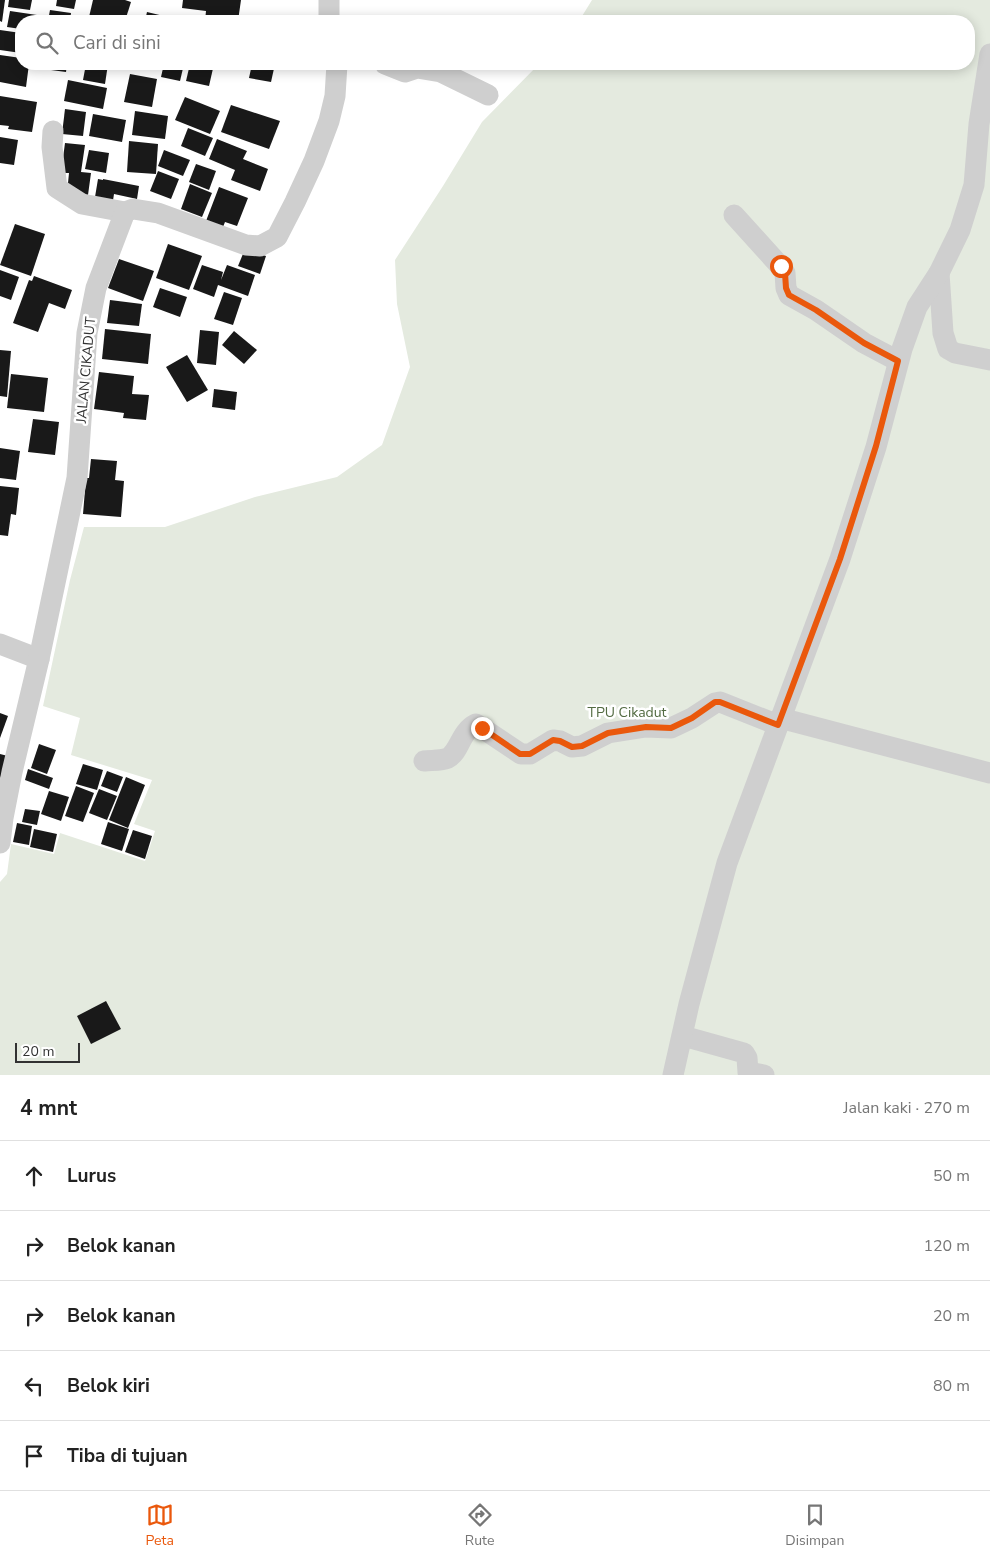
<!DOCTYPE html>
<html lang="id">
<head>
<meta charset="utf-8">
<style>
	body { margin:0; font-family:"Nunito Sans",sans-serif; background:#f2f2f2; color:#222 }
	.scale { position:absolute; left:15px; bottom:12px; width:65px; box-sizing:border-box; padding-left:5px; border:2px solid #323232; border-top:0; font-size:14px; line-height:18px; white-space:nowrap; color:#323232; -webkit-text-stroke:4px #fff; paint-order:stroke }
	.stop { position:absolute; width:15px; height:15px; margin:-11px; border:4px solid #ea580c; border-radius:50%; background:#fff }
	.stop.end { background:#ea580c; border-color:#fff; box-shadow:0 1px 5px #0008 }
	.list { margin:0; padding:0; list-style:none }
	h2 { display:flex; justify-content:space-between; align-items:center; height:65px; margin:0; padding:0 20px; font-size:21px }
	h2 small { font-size:16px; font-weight:400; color:#767676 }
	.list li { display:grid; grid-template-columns:32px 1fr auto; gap:15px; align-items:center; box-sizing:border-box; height:70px; padding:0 20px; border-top:1px solid #e0e0e0 }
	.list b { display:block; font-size:19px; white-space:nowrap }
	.list em { font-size:16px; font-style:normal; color:#767676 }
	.icon { flex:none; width:28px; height:28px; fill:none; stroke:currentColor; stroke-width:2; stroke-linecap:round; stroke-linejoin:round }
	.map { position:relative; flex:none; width:990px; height:1075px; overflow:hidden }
	.search { position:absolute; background:#fff; box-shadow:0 2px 12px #0003; left:15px; right:15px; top:15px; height:55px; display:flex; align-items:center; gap:12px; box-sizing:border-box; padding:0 18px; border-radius:20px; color:#767676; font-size:19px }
	.sheet { height:415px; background:#fff }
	nav { display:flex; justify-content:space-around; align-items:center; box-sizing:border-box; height:70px; border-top:1px solid #e0e0e0; background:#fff; font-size:14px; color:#767676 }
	nav a { display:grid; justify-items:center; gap:2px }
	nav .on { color:#ea580c }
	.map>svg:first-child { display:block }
	.green { fill:#e4eadf }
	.building { fill:#191919 }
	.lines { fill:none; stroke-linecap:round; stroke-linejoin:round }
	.minor { stroke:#cfcfcf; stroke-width:21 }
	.route { stroke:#ea580c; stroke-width:6 }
	.labels { text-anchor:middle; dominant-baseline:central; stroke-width:5; stroke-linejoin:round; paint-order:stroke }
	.street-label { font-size:14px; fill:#323232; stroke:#fff }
	.park-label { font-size:14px; fill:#536b42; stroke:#fff }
</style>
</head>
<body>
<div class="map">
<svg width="990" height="1075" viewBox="0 0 990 1075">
	<rect width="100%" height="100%" fill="#fff"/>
	<polygon class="green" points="592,0 990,0 990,1075 0,1075 0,882 7,874 11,844 54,854 60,833 145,861 155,831 134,824 152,780 71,755 80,718 43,706 70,580 84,527 165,527 255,497 337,477 382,445 410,367 397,304 395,260 443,186 482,122 539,64 969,64 969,21 579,21"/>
	<g class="building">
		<polygon points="0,0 5,0 2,22 0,21"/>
		<polygon points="9,0 32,0 30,10 8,7"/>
		<polygon points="57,0 76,0 74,9 56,6"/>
		<polygon points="93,0 125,0 131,2 125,21 105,21 89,17"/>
		<polygon points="183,0 241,0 238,21 205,21 206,11 182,8"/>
		<polygon points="50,10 71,13 70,21 48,21"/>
		<polygon points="10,11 37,15 36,21 21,21 21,29 7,27"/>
		<polygon points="147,12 172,18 171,21 145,21"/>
		<polygon points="0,30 21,33 21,53 0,50"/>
		<polygon points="0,55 21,58 21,64 29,64 26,87 0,82"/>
		<polygon points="37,64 67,64 66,72 36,68"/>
		<polygon points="86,64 108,64 105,84 83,80"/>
		<polygon points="131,64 159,64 157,70"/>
		<polygon points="164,64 184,64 180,81 161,77"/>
		<polygon points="190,64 214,64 209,86 186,81"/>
		<polygon points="252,64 275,64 271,82 249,78"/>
		<polygon points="130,74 157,79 152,107 124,102"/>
		<polygon points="68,80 107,88 103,109 64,101"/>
		<polygon points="0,96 37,102 32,132 8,129 9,126 0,125"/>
		<polygon points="185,97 220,111 210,134 175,120"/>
		<polygon points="231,105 280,121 269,149 221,132"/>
		<polygon points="65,109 86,112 83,136 62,134"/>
		<polygon points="135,111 168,116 165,139 132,135"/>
		<polygon points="93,114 126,120 122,142 89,136"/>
		<polygon points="188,128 213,138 205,156 181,146"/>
		<polygon points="0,137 18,140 14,165 0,163"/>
		<polygon points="217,139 247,151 243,159 268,169 260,191 231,180 235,170 209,159"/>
		<polygon points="129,141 158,144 156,174 127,172"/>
		<polygon points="65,143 85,145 81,172 91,173 88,195 67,193 69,173 61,173"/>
		<polygon points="89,150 109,153 106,173 85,169"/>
		<polygon points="164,150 190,160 183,176 158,166"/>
		<polygon points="196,164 216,171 209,190 189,182"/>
		<polygon points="158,171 179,179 171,199 150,191"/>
		<polygon points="98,179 103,180 103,179 139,186 137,199 114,194 112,207 94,203"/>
		<polygon points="190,184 212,193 202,217 181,209"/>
		<polygon points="219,187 248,198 237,226 225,222 223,227 206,221"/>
		<polygon points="15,224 45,234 31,276 0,265"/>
		<polygon points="168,244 202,256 189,290 156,278"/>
		<polygon points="245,249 266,256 260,274 238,266"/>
		<polygon points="119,259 154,271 143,301 108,288"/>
		<polygon points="202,265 223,272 221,280 227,265 255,275 248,296 218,285 214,297 193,289"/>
		<polygon points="0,270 19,277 11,300 0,296"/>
		<polygon points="34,276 72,290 65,309 49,303 38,332 13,323 29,280 32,281"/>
		<polygon points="160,288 187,297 180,317 153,307"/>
		<polygon points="224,292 242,298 233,325 214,319"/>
		<polygon points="110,300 142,304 139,326 107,323"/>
		<polygon points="105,329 151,334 148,364 102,359"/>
		<polygon points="200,330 219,332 216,365 197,363"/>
		<polygon points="234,331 257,350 244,364 222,345"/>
		<polygon points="0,350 11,351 7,397 0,396"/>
		<polygon points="187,355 208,390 187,402 166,367"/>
		<polygon points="99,372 134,376 132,394 149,395 146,420 123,418 124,413 94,409"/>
		<polygon points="11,374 48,378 44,412 7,408"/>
		<polygon points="214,389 237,392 235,410 212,407"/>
		<polygon points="33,419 59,422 55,455 28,452"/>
		<polygon points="0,448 20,451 16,480 0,478"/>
		<polygon points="91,459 117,461 115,480 124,481 121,517 83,514 86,478 89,478"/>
		<polygon points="0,486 19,488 16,515 11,514 8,536 0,535"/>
		<polygon points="0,713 8,716 0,738"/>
		<polygon points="39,744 56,750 47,774 31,768"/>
		<polygon points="0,754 8,756 0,779"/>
		<polygon points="83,764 103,770 97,790 76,784"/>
		<polygon points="28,769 53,778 49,789 25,780"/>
		<polygon points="107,771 123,777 117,792 101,786"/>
		<polygon points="126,777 145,785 128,828 109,820"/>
		<polygon points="76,786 94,793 83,822 65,816"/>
		<polygon points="99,789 117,796 107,820 89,813"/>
		<polygon points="49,791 69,797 61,821 41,814"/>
		<polygon points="25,809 40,811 37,825 22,822"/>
		<polygon points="108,822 129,829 122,851 101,844"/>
		<polygon points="17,823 32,826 29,845 13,842"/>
		<polygon points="34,829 57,834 53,852 30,847"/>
		<polygon points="133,830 152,836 145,859 125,852"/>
		<polygon points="106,1001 121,1029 91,1044 77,1016"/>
	</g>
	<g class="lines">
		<g class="minor">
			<polyline points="329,21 329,0"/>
			<polyline points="385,64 405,72 417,68 441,72 488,95"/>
			<polyline points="53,131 52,147 57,188 82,204 125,212"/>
			<polyline points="734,215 781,267 785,273 786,288 789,295 816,310 864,343 898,361"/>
			<polyline points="939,273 943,333 948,349 955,353 990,360"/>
			<polyline points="0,644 39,659"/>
			<polyline points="780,718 990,773"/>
			<path d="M424 761C431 760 441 761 448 758 460 751 460 732 476 724L521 754H530L553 740 560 741 572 747 582 746 608 733 646 727 671 728 692 718 715 703 720 702 778 725"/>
			<polyline points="0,843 3,818 12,772 39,659 77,478 87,333 96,288 125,212 133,209 158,213 246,245 260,246 277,237 295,202 314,161 329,121 335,96 337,64"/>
			<polyline points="683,1036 744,1053 747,1058 748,1072 764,1075"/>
			<polyline points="673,1075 689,1004 727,863 840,559 876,447 902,349 917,307 939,273 960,230 974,185 979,124 990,54"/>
		</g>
	</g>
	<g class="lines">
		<polyline class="route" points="482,728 520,754 530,754 553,740 560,741 572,747 582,746 608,733 646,727 671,728 692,718 715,702 720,702 778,725 840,559 876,446 898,361 864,343 816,310 789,295 786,288 785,273 781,266"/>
	</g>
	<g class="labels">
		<g class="street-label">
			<text transform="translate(86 370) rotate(-85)">JALAN CIKADUT</text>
		</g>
		<g class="park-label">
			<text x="627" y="712">TPU Cikadut</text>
		</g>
	</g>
</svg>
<div class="scale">20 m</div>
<div class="stop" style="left:781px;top:266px"></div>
<div class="stop end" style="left:482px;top:728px"></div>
<div class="search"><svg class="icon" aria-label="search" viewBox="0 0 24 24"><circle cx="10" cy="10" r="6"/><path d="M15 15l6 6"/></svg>Cari di sini</div>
</div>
<section class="sheet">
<h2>4 mnt<small>Jalan kaki · 270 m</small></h2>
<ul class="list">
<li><svg class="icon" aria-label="ahead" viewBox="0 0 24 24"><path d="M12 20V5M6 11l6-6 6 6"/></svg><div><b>Lurus</b></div><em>50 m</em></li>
<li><svg class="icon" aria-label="right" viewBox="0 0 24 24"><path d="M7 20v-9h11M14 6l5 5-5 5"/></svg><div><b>Belok kanan</b></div><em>120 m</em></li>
<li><svg class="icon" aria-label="right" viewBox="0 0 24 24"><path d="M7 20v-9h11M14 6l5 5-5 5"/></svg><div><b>Belok kanan</b></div><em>20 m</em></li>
<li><svg class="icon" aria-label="left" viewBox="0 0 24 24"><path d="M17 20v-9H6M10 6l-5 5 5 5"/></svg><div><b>Belok kiri</b></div><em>80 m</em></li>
<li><svg class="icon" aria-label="arrive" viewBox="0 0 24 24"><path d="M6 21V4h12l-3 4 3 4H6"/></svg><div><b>Tiba di tujuan</b></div></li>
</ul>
</section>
<nav>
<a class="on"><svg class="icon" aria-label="map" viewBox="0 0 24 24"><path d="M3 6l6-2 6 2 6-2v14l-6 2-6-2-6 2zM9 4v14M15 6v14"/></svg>Peta</a>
<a><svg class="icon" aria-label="directions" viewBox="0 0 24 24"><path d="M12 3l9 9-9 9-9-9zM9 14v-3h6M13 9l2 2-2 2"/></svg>Rute</a>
<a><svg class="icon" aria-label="saved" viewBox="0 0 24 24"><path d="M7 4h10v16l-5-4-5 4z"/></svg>Disimpan</a>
</nav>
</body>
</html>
